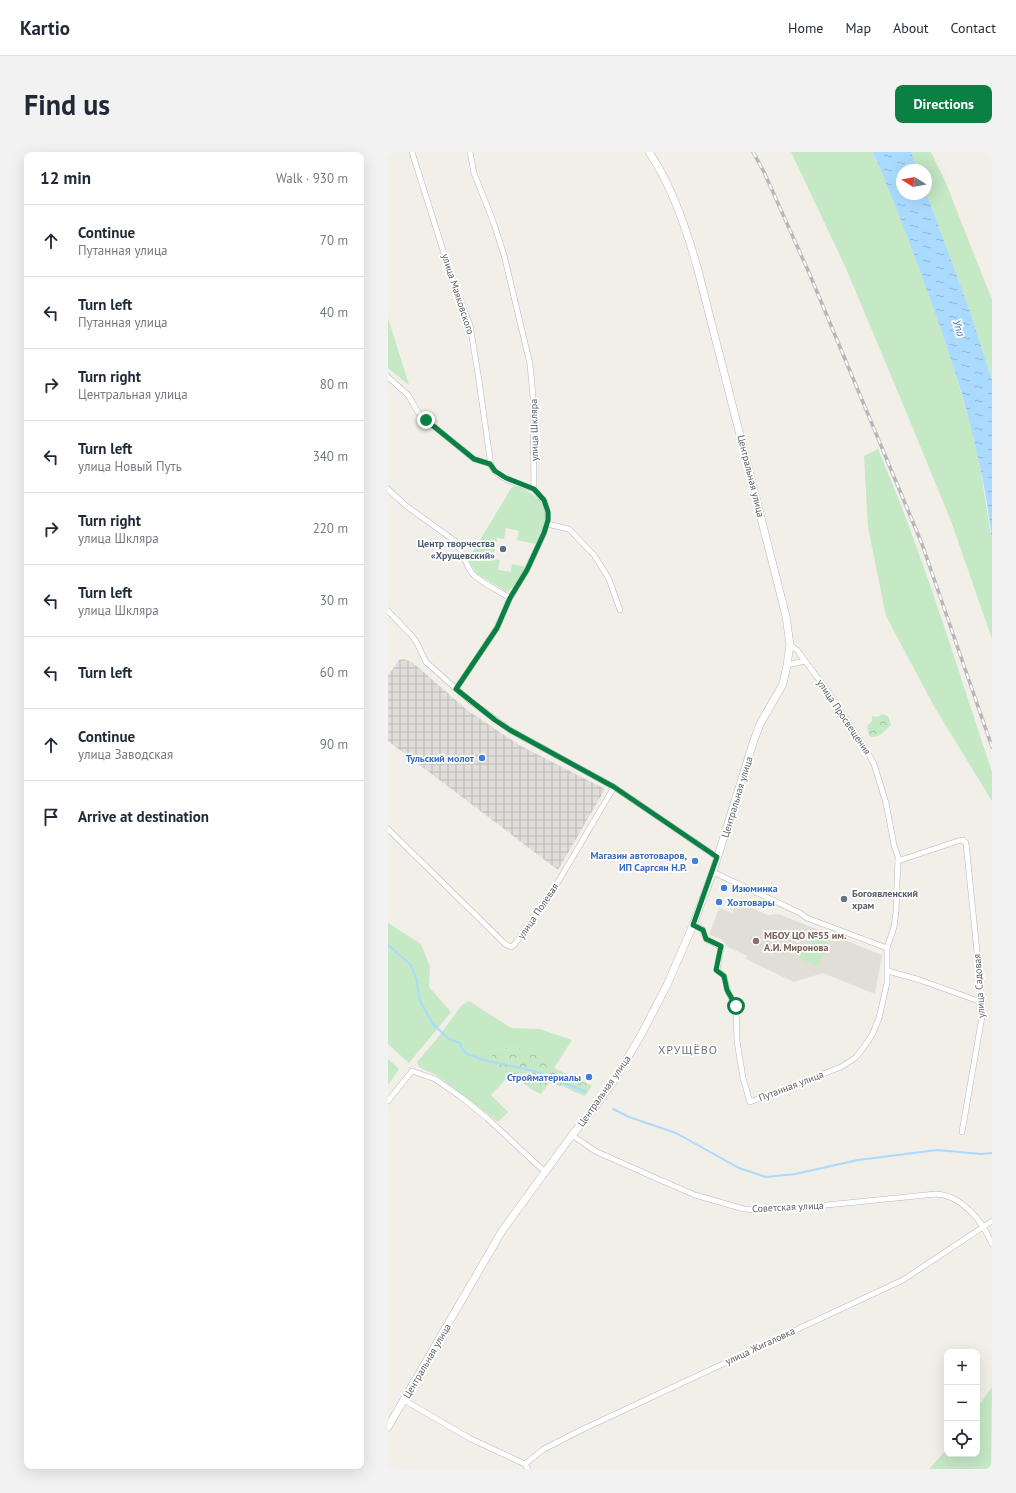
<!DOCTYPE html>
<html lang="en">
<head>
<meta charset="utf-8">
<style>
	body { margin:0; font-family:"PT Sans",sans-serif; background:#f2f2f3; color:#1f2937 }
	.controls { position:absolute; right:12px; bottom:12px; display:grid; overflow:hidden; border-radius:8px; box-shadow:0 4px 16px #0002 }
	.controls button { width:36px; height:36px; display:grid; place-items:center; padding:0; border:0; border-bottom:1px solid #e0e1e3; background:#fff; color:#1f2937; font:20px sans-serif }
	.compass { position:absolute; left:508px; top:12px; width:36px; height:36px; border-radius:50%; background:#fff; box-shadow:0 4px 16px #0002; rotate:281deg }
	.stop { position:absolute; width:12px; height:12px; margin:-9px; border:3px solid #0b8043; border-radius:50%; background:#fff }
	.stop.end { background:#0b8043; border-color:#fff; box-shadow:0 1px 4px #0008 }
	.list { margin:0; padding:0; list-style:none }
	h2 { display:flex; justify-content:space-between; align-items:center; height:52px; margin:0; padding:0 16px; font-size:17px }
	h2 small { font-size:13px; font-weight:400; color:#747a83 }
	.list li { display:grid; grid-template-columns:26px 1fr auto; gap:12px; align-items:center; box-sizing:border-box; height:72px; padding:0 16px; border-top:1px solid #e0e1e3 }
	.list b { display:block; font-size:15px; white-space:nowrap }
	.list p { margin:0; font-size:13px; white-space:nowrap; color:#747a83 }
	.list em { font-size:13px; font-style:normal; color:#747a83 }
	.icon { flex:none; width:22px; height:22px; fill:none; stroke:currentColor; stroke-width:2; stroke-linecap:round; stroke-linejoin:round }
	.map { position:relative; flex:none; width:604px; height:1317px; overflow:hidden; border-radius:8px }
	header { display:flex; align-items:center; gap:24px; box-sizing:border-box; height:56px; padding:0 20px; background:#fff; border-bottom:1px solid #e0e1e3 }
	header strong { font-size:19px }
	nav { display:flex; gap:22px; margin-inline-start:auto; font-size:14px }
	.intro { display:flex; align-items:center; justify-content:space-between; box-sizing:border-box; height:96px; padding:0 24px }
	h1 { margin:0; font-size:28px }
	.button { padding:10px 18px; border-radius:8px; background:#0b8043; color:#fff; font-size:14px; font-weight:700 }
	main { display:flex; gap:24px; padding:0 24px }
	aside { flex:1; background:#fff; border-radius:8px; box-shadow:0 4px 16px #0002 }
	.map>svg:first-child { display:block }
	.industrial { fill:url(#industrial-grid) }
	.education { fill:#e1ded6 }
	.grass { fill:#c5e8c5 }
	.forest { fill:url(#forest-crowns) }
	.water { fill:url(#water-ripples) }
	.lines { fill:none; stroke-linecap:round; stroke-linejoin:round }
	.stream { stroke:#aadaff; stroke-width:2 }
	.street-casing { stroke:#b5b8bc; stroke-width:6 }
	.secondary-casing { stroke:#b6babf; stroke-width:8 }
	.street { stroke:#fff; stroke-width:5 }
	.secondary { stroke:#fff; stroke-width:7 }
	.rail-casing { stroke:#b6b7b8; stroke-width:3.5 }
	.rail { stroke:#fff; stroke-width:2; stroke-dasharray:6; stroke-linecap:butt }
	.route { stroke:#0b8043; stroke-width:5 }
	.service-dot { fill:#5c6f8a; stroke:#fff; stroke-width:1.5 }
	.shop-dot { fill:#3f7fe0; stroke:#fff; stroke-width:1.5 }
	.worship-dot { fill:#6b7280; stroke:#fff; stroke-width:1.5 }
	.education-dot { fill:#8d6e63; stroke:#fff; stroke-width:1.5 }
	.labels { text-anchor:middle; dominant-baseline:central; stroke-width:3.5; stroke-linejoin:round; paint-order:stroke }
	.street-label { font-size:10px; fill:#5f6368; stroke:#fff }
	.service-label { font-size:10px; font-weight:bold; fill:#4e5e75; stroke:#fff; text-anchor:end }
	.shop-label { font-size:10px; font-weight:bold; fill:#366cbe; stroke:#fff; text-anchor:end }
	.worship-label { font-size:10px; font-weight:bold; fill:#5b616d; stroke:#fff; text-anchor:start }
	.education-label { font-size:10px; font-weight:bold; fill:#785e54; stroke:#fff; text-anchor:start }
	.water-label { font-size:11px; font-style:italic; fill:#4174aa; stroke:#fff }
	.quarter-label { font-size:12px; letter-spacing:1px; fill:#70757a; stroke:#fff }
</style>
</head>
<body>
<header>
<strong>Kartio</strong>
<nav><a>Home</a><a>Map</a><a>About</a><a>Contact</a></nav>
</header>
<div class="intro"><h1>Find us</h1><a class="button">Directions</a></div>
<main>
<aside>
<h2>12 min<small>Walk · 930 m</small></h2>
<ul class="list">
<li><svg class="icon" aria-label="ahead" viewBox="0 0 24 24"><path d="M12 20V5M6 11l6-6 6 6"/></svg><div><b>Continue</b><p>Путанная улица</p></div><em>70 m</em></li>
<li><svg class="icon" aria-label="left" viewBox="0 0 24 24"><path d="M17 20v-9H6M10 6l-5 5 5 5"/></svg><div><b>Turn left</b><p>Путанная улица</p></div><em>40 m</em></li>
<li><svg class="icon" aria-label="right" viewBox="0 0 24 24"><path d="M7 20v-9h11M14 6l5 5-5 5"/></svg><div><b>Turn right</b><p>Центральная улица</p></div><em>80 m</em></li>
<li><svg class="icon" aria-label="left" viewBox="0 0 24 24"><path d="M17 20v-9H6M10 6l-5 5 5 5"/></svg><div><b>Turn left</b><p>улица Новый Путь</p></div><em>340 m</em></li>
<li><svg class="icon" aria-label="right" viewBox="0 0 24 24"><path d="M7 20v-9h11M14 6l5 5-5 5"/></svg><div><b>Turn right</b><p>улица Шкляра</p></div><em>220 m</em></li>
<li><svg class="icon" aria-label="left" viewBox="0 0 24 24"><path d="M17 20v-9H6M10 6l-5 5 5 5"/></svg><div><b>Turn left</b><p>улица Шкляра</p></div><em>30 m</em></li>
<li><svg class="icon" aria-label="left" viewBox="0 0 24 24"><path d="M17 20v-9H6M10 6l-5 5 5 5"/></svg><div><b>Turn left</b></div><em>60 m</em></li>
<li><svg class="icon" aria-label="ahead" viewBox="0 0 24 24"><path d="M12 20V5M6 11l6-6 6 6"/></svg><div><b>Continue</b><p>улица Заводская</p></div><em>90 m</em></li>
<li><svg class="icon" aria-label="arrive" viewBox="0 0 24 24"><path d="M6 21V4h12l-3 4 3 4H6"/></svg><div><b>Arrive at destination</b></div></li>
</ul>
</aside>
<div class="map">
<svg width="604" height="1317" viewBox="0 0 604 1317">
	<defs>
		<pattern id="industrial-grid" width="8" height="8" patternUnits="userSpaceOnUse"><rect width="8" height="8" fill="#e0deda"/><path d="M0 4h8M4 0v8" fill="none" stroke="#b9b8b5"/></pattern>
		<pattern id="forest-crowns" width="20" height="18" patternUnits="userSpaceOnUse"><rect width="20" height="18" fill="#c5e8c5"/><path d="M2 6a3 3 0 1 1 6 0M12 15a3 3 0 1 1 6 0" fill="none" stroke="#a3c0a4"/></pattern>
		<pattern id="water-ripples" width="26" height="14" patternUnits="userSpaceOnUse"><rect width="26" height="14" fill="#aadaff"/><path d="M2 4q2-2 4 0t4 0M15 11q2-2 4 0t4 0" fill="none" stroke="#8eb4d2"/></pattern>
	</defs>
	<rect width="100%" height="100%" fill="#f1efe8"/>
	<polygon class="industrial" points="15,507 24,510 79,558 131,593 217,637 170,718 0,589 0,524 11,508"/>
	<polygon class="education" points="349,750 380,763 390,762 494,803 487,842 435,821 406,830 358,807 359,804 340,795 333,787 321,783 331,756 344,761"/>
	<g class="grass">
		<polygon points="403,0 485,0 515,69 560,197 589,295 604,391 604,487 563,369 517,257 457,114"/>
		<polygon points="523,0 543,0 558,31 604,148 604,228 582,159 538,40 538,18 530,18"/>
		<polygon points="0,166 21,233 0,216"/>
		<path d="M490 297C535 402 568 512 604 620V649L547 556 498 464 480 375 476 304Z"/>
		<path d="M128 333C163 351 162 357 148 392L129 388 131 379 118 376 116 387 109 386 105 407 112 408 110 418 123 420 124 412 138 415 125 435 119 440 89 422 80 408 124 335Z"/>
		<polygon points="0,771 33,792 42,815 41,835 63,860 21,911 0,892"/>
		<polygon points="423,780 440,788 435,797 419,790"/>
		<polygon points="418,792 436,801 430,815 411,806"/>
		<polygon points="81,849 123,876 152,877 184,888 166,916 151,903 136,899 129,894 108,898 98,912 118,927 103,943 120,960 110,970 50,924 31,915 29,910 48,888 74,853"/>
		<polygon points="0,907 11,917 0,933"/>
		<polygon points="604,1235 603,1317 541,1317 559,1297 559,1302 589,1302 589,1256"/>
	</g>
	<g class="forest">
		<path d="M494 562 500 564 503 573C497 579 489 588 481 584L479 574 484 569V564L490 565Z"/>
		<polygon points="129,894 136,899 151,903 166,916 204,934 197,944 174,934 161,931 153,942 143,937 124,920 118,927 98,912 108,898"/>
	</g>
	<path class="water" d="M485 0H523L530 18H514V42H538V40L582 159 604 228V391C596 306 570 224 541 144 524 96 506 48 485 0Z"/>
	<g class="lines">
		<g class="stream">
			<polyline points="0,793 23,813 29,828 31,847 45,872 61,887 72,891 74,897 79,902 96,908 150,920 198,940"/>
			<polyline points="225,957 241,965 288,981 351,1016 378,1025 407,1022 470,1008 549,998 593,1002 604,1001"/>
		</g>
		<g class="street-casing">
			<g id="street">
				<path d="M24 0 64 127 82 173 90 222 103 314C111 328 131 332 146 337"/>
				<polyline points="0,225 20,243 30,260 38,268 86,307 102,312"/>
				<path d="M0 337 17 353 67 389C74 399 77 410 83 420 91 430 111 439 122 446"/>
				<polyline points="159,372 181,377 206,403 221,427 232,458"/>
				<polyline points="0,459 24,484 29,491 38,510 82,549 122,578 226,635 329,705"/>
				<polyline points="399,513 417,509"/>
				<polyline points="68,537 109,476 122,446 139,418 156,381 160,366 158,352 146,337 145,245 142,212 116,103 105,69 86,21 82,0"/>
				<polyline points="0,677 109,784 117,792 123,795 127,792 167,735 226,635"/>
				<polyline points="510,709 570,689 575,688 578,691 595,859 574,980"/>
				<polyline points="325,720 412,761 419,766 499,796"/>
				<polyline points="305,773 314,777 318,787 333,795 329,818 336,824 340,840 348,854 349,889 355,926 362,950 453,915 467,906 473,899 484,883 491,866 499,831 499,796 506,775 508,760 510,705 506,693 498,651 486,612 476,594 435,533 409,498 402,493"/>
				<polyline points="500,819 532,828 593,850"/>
				<polyline points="0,949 24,919 47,927 73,945 99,966 157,1020"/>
				<path d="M184 983 207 999 270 1027 307 1043 356 1057 372 1058 399 1057 548 1042C574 1043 595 1070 604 1092"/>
				<polyline points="16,1248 83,1287 137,1312 140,1317"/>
				<polyline points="137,1312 156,1297 191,1279 515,1128 604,1069"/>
			</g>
		</g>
		<g class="secondary-casing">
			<path id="secondary" d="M0 1275 114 1079 184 983 204 959 225 930 252 885 279 833 305 773 325 720 365 591 372 572 395 532 399 513 402 493 398 464 312 126C301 84 285 35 261 0"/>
		</g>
		<use href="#street" class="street"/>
		<use href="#secondary" class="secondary"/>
		<g class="rail-casing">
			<polyline id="rail" points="365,0 376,20 422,123 534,392 604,595"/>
		</g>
		<use href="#rail" class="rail"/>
	</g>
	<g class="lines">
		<polyline class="route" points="38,268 86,307 102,312 107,319 118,326 146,337 156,348 160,360 160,368 156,381 139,418 122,446 109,476 68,537 107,568 122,578 226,635 329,705 305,773 315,778 318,787 333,794 328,818 336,824 339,838 348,854"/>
	</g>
	<circle class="service-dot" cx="115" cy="397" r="4"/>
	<g class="shop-dot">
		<circle cx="94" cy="606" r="4"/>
		<circle cx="307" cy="709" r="4"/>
		<circle cx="336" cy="736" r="4"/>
		<circle cx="331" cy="750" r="4"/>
		<circle cx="201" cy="925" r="4"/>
	</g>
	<circle class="worship-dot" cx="456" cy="747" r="4"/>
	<circle class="education-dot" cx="368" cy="789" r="4"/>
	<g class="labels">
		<g class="street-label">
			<text transform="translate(70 142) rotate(72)">улица Маяковского</text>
			<text transform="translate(146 278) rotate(-91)">улица Шкляра</text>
			<text transform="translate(363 324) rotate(76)">Центральная улица</text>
			<text transform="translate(456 565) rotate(56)">улица Просвещения</text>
			<text transform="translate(349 645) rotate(-73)">Центральная улица</text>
			<text transform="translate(150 759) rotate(-56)">улица Полевая</text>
			<text transform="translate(591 834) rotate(-94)">улица Садовая</text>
			<text transform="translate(403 934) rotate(-21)">Путанная улица</text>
			<text transform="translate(216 939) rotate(-55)">Центральная улица</text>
			<text transform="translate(400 1055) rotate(-3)">Советская улица</text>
			<text transform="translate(372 1194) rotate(-25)">улица Жигаловка</text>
			<text transform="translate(39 1209) rotate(-60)">Центральная улица</text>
		</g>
		<g class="service-label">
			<text x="107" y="391">Центр творчества<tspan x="107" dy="12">«Хрущевский»</tspan></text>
		</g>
		<g class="shop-label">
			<text x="86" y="606">Тульский молот</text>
			<text x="299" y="703">Магазин автотоваров,<tspan x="299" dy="12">ИП Саргсян Н.Р.</tspan></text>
			<text x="344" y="736" text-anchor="start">Изюминка</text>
			<text x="339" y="750" text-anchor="start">Хозтовары</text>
			<text x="193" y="925">Стройматериалы</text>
		</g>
		<g class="worship-label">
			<text x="464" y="741">Богоявленский<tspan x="464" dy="12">храм</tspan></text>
		</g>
		<g class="education-label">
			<text x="376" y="783">МБОУ ЦО №55 им.<tspan x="376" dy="12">А.И. Миронова</tspan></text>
		</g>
		<g class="water-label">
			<text transform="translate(571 176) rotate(73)">Упа</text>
		</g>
		<g class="quarter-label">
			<text x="300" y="897">ХРУЩЁВО</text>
		</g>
	</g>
</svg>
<div class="controls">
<button>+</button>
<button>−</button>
<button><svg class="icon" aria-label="locate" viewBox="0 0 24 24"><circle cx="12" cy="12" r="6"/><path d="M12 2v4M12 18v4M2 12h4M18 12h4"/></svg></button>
</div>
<svg class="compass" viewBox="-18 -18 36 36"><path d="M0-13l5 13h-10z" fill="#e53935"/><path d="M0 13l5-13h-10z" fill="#747a83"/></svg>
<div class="stop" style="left:348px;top:854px"></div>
<div class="stop end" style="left:38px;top:268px"></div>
</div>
</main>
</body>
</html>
